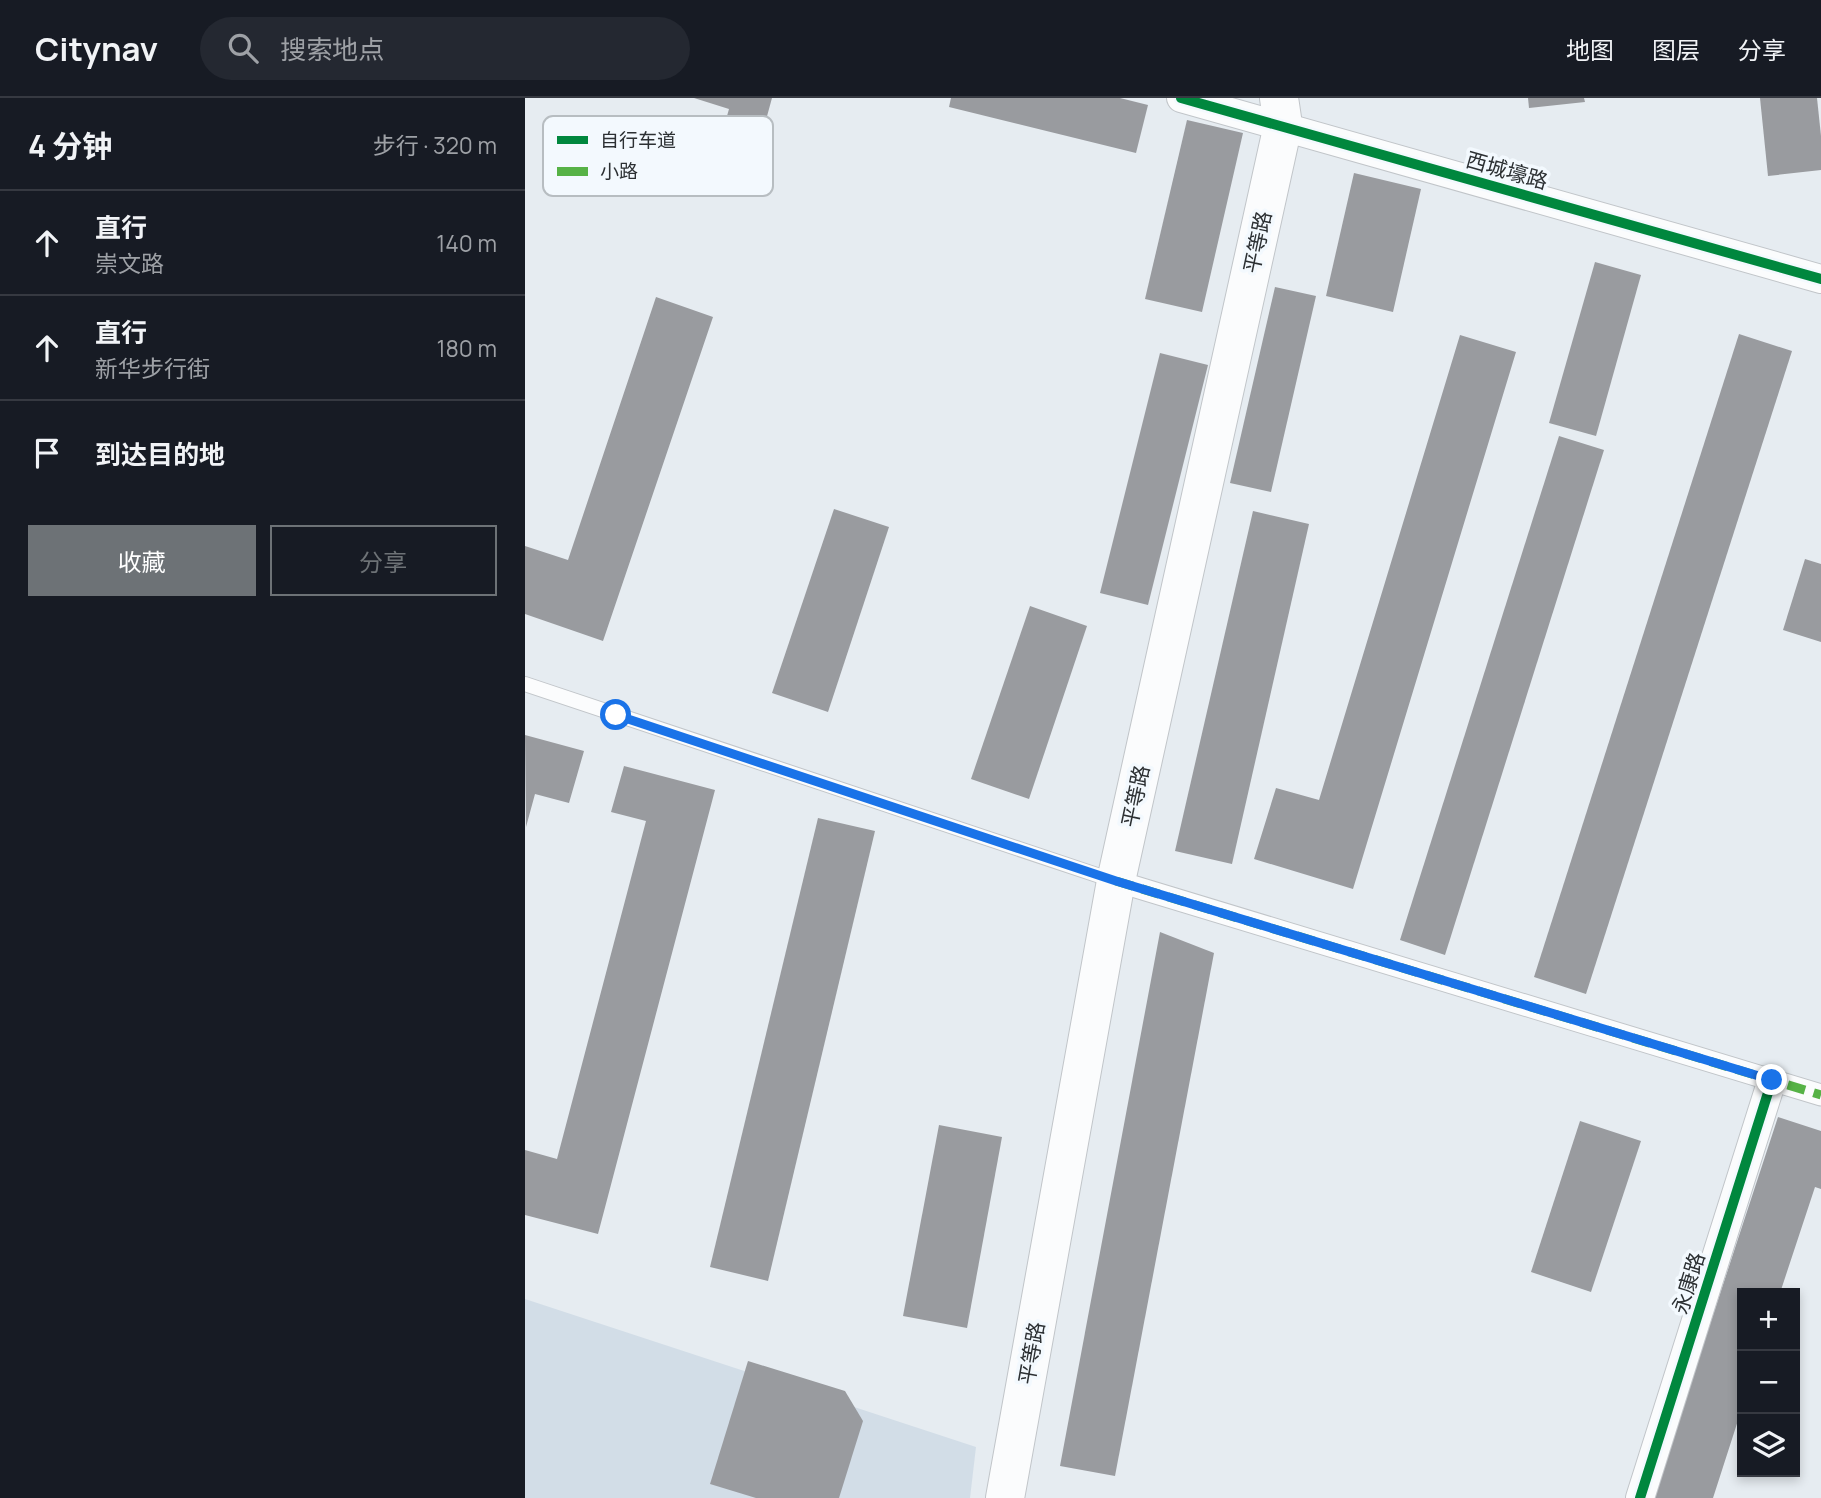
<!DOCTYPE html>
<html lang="zh">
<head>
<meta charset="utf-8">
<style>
	body { margin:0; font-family:Manrope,"Noto Sans SC",sans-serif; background:#242831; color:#f1f3f6 }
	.controls { position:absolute; right:21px; bottom:21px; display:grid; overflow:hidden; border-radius:0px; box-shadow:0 4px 10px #0003 }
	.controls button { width:63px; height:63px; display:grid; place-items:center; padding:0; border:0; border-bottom:2px solid #363941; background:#171b24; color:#f1f3f6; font:35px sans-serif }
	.stop { position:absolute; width:21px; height:21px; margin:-16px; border:5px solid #1a73e8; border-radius:50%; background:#fff }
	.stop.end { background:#1a73e8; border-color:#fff; box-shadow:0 2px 7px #0008 }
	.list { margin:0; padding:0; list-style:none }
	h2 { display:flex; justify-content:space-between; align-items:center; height:91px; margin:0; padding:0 28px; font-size:30px }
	h2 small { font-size:23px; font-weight:400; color:#9ea1a6 }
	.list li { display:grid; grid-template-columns:46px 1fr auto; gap:21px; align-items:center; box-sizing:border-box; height:105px; padding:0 28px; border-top:2px solid #363941 }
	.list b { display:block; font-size:26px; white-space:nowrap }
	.list p { margin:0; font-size:23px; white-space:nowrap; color:#9ea1a6 }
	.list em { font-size:23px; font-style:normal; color:#9ea1a6 }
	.actions { display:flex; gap:14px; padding:21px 28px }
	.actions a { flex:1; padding:16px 0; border:2px solid #6d7276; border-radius:0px; text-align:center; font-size:24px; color:#6d7276 }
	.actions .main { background:#6d7276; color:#fff }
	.icon { flex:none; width:38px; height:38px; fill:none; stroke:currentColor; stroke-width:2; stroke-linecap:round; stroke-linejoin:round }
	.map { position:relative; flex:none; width:1296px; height:1400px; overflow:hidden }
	header { display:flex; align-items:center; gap:42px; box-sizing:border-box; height:98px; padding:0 35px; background:#171b24; border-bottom:2px solid #363941 }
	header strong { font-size:33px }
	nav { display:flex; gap:38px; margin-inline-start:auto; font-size:24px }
	.search { width:490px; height:63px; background:#242831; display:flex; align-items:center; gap:18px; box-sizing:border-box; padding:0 24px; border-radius:38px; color:#9ea1a6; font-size:26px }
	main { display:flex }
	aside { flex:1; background:#171b24 }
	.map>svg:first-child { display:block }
	.built { fill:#d2dde7 }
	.building { fill:#999b9f }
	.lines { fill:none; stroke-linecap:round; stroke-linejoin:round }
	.service-casing { stroke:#c1c5c9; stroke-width:16 }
	.pedestrian-casing { stroke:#c1c5c9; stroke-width:23 }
	.minor-casing { stroke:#c1c5c9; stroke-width:30 }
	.secondary-casing { stroke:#c1c5c9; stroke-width:40 }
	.service { stroke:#fbfcfd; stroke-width:14 }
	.pedestrian { stroke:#fbfcfd; stroke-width:21 }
	.minor { stroke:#fbfcfd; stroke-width:28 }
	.secondary { stroke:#fbfcfd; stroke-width:38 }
	.quiet { stroke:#56b246; stroke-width:9; stroke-dasharray:18 9; stroke-linecap:butt }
	.cycleway-casing { stroke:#f3f9fe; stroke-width:15 }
	.cycleway { stroke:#00873e; stroke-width:10 }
	.route { stroke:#1a73e8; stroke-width:9 }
	.labels { text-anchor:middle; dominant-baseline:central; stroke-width:7; stroke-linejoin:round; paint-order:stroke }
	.street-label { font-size:21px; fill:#2c3033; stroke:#f3f9fe }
	.key { fill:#f3f9fe; stroke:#b7bdc1; stroke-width:2 }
	.key-label { font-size:19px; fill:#2c3033 }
</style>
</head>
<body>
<header>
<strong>Citynav</strong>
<div class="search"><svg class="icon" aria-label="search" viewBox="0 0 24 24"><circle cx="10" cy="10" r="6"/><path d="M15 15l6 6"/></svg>搜索地点</div>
<nav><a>地图</a><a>图层</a><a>分享</a></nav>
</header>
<main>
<aside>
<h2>4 分钟<small>步行 · 320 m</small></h2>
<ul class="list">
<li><svg class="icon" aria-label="ahead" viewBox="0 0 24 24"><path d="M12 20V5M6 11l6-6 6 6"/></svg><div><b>直行</b><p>崇文路</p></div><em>140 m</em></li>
<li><svg class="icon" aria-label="ahead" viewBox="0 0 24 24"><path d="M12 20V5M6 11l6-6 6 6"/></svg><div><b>直行</b><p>新华步行街</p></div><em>180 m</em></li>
<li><svg class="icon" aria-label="arrive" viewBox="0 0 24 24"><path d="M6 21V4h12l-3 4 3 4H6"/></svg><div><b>到达目的地</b></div></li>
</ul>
<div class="actions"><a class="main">收藏</a><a>分享</a></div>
</aside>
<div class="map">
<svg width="1296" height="1400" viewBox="0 0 1296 1400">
	<rect width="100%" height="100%" fill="#e6ecf1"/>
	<polygon class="built" points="0,1201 451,1349 445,1400 0,1400"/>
	<g class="building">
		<polygon points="169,0 247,0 224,84 186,74 204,11"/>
		<polygon points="426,0 595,0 623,7 611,55 424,9"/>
		<polygon points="1003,0 1059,0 1060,4 1004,10"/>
		<polygon points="1235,0 1292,0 1296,38 1296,72 1243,78"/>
		<polygon points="662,22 718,35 677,214 620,201"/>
		<polygon points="829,75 896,91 868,214 801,198"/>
		<polygon points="1070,164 1116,177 1071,338 1024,325"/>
		<polygon points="750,189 791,198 746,394 705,385"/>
		<polygon points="131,199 188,219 78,543 0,516 0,448 43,462"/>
		<polygon points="1214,236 1267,253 1061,896 1009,879"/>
		<polygon points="935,237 991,254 828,791 729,761 751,690 794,702"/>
		<polygon points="635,255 683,267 623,507 575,495"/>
		<polygon points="1034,338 1079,352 920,857 875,842"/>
		<polygon points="309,411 364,429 303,614 247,595"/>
		<polygon points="728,413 784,426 707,766 650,753"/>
		<polygon points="1280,461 1296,466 1296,544 1258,532"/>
		<polygon points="505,508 562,528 504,701 446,681"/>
		<polygon points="0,637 59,653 44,705 10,696 1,729"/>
		<polygon points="99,668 190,692 73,1136 0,1117 0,1052 32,1061 121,723 86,714"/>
		<polygon points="293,720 350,733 243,1183 185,1169"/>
		<polygon points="635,834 689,855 590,1378 535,1368"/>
		<polygon points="1253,1019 1296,1033 1296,1091 1290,1089 1255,1195 1217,1195 1217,1310 1188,1400 1128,1400"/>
		<polygon points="1055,1023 1116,1043 1066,1194 1006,1174"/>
		<polygon points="414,1027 477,1039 442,1230 378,1218"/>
		<polygon points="223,1263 320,1293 338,1323 314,1400 231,1400 185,1386"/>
	</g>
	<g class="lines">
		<g class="service-casing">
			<polyline id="service" points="0,586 590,783"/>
		</g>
		<g class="pedestrian-casing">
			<polyline id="pedestrian" points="591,783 1296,997"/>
		</g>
		<g class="minor-casing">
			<g id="minor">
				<polyline points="656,0 1296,181"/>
				<polyline points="1115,1400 1247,982"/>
			</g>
		</g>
		<g class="secondary-casing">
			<polyline id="secondary" points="480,1400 591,783 758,27 754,0"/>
		</g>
		<use href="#service" class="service"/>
		<use href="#pedestrian" class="pedestrian"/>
		<use href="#minor" class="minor"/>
		<use href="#secondary" class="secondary"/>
		<polyline class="quiet" points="591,783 1296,997"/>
		<g class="cycleway-casing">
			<g id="cycleway">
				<polyline points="656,0 1296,181"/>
				<polyline points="1115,1400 1247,982"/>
			</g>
		</g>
		<use href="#cycleway" class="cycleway"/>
	</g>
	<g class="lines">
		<polyline class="route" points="91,617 591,783 1247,982"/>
	</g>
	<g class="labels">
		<g class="street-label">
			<text transform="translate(982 72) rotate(16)">西城壕路</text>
			<text transform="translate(732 144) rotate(-78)">平等路</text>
			<text transform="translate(610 698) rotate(-78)">平等路</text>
			<text transform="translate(1163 1185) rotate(-73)">永康路</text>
			<text transform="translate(506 1255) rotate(-80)">平等路</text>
		</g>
	</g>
	<rect x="18" y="18" width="230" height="80" rx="10" class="key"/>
	<rect x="32" y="38" width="31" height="8" fill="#00873e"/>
	<rect x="32" y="69" width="31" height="9" fill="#56b246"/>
	<g class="key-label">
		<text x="75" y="49">自行车道</text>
		<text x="75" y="80">小路</text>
	</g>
</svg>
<div class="controls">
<button>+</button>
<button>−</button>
<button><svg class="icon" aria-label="layers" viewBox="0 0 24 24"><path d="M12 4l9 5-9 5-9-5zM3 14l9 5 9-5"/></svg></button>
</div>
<div class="stop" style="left:91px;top:617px"></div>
<div class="stop end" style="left:1247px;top:982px"></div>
</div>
</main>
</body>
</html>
